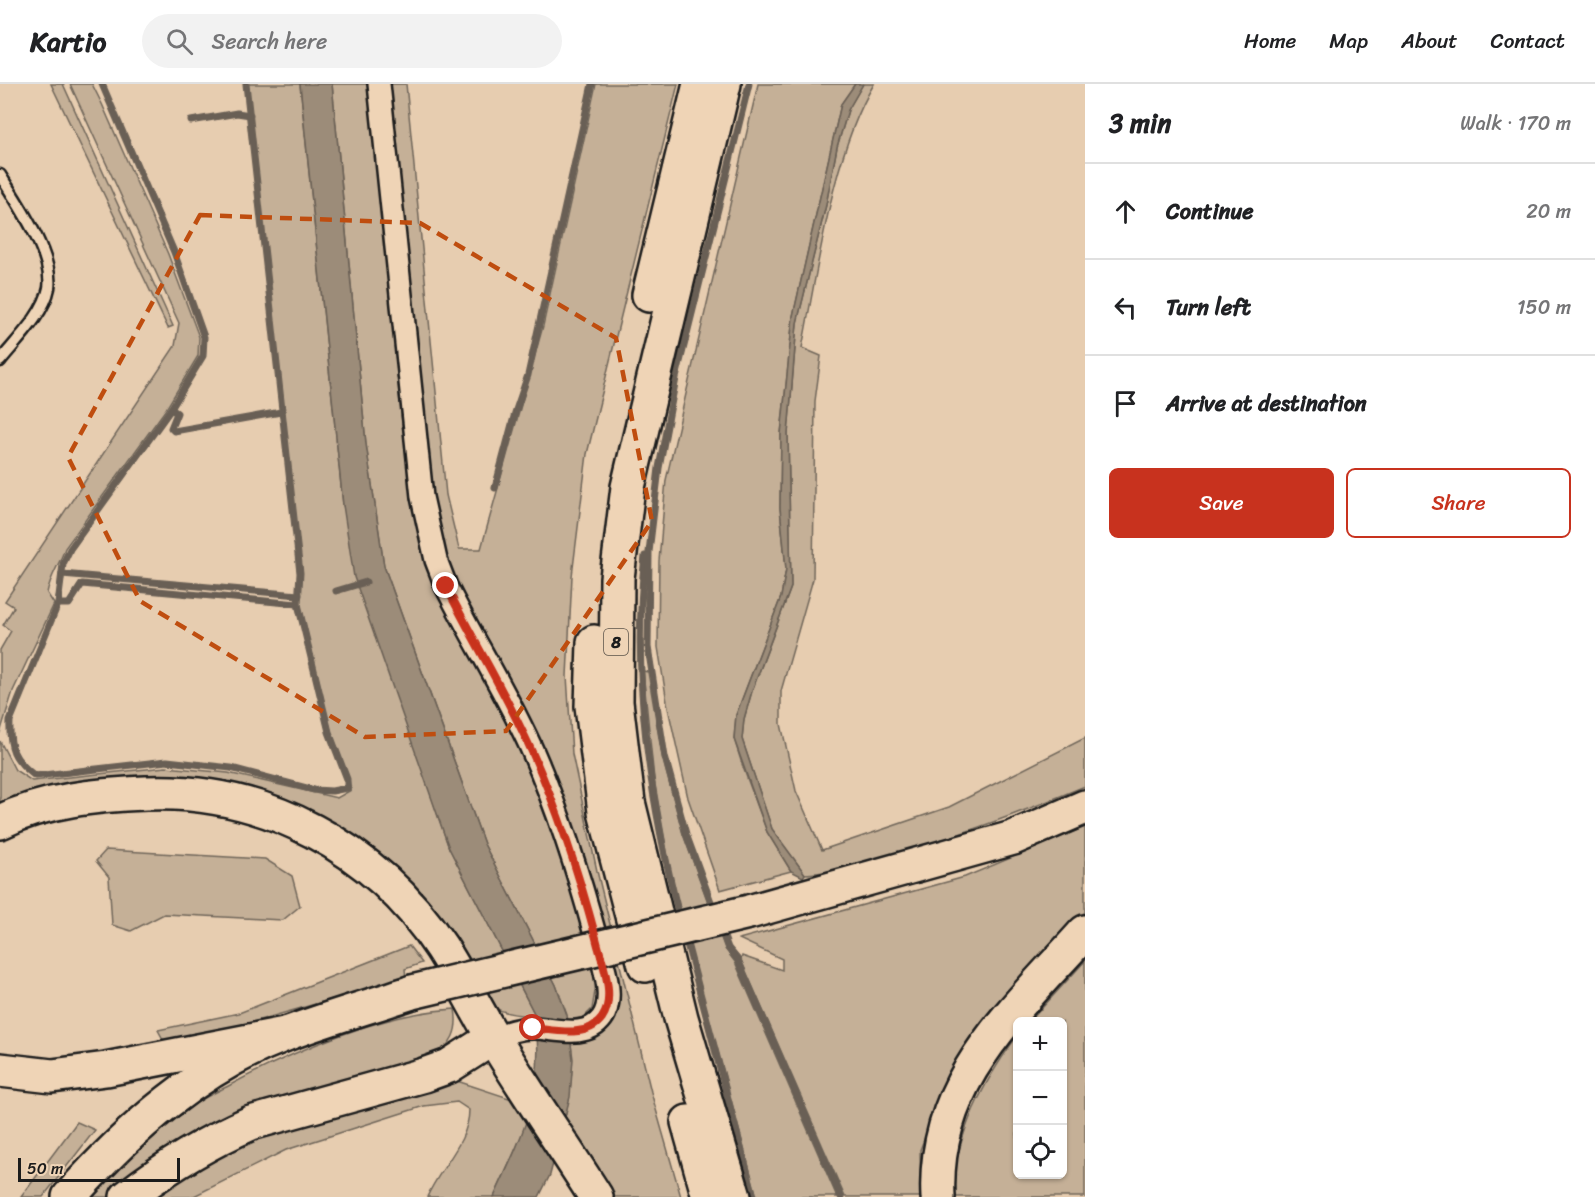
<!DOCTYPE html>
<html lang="en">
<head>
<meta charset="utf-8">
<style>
	body { margin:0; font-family:Sriracha,sans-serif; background:#f2f2f2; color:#202124 }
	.controls { position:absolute; right:18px; bottom:18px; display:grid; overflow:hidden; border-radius:9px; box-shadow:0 2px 4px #0004 }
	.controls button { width:54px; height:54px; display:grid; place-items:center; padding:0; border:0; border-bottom:2px solid #e0e0e0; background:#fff; color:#202124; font:30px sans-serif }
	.scale { position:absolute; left:18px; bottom:15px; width:162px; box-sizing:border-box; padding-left:6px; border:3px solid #1c1c1c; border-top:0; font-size:16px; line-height:21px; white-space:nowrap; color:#1c1c1c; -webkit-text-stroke:4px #efd4b6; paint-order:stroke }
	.stop { position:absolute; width:18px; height:18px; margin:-14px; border:4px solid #c8321e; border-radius:50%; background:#fff }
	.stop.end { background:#c8321e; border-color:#fff; box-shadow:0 2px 6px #0008 }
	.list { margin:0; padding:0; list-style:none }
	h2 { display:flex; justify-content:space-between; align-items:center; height:78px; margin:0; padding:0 24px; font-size:26px }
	h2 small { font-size:20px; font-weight:400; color:#757577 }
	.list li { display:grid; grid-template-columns:39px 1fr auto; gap:18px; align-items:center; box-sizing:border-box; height:96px; padding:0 24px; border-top:2px solid #e0e0e0 }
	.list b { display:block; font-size:22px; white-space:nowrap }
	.list em { font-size:20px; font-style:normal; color:#757577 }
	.actions { display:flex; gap:12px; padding:18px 24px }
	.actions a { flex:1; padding:14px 0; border:2px solid #c8321e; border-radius:9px; text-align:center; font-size:21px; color:#c8321e }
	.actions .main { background:#c8321e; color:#fff }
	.icon { flex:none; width:33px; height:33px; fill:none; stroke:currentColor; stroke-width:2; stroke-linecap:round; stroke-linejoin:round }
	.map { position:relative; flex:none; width:1085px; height:1113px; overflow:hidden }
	header { display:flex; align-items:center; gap:36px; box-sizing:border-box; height:84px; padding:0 30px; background:#fff; border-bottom:2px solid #e0e0e0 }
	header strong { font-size:28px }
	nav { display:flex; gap:33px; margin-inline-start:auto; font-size:21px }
	.search { width:420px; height:54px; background:#f2f2f2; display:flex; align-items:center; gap:15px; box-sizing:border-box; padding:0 21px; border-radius:33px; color:#757577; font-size:22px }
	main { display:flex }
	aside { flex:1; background:#fff }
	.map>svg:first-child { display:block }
	.green { fill:#c5b097; stroke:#70665a; stroke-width:1.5 }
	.water { fill:#9c8c79; stroke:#695f54; stroke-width:1.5 }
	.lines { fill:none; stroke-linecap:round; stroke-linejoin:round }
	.stream { stroke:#695f54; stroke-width:7 }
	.lane-casing { stroke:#1c1c1c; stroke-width:15 }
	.street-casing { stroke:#1c1c1c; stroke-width:26 }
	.primary-casing { stroke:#1c1c1c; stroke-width:38 }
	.highway-casing { stroke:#1c1c1c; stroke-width:38 }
	.lane { stroke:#efd4b6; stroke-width:10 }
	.street { stroke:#efd4b6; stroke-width:21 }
	.primary { stroke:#efd4b6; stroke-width:33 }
	.highway { stroke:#efd4b6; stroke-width:33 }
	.primary-bridge-casing { stroke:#1c1c1c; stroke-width:38; stroke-linecap:butt }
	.primary-bridge { stroke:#efd4b6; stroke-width:33 }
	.route { stroke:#c8321e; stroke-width:8 }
	.marked { fill:none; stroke:#bf4d0f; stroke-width:4.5; stroke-dasharray:12 8; stroke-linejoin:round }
	.labels { text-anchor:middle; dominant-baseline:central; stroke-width:6; stroke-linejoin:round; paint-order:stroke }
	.shield { fill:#efd4b6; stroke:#5b534a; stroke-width:1.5 }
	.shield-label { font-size:16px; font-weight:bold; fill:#1c1c1c }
</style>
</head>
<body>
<header>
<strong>Kartio</strong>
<div class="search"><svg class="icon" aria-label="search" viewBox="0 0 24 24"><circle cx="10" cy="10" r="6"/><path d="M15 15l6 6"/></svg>Search here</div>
<nav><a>Home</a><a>Map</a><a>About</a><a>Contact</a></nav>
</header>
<main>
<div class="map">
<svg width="1085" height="1113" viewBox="0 0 1085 1113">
	<rect width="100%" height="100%" fill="#e7cdb0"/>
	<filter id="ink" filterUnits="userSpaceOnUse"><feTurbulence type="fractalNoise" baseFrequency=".0167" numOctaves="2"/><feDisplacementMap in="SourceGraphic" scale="12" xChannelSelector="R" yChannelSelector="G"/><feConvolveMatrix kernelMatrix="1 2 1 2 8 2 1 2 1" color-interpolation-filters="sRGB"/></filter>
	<g filter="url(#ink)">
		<g class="green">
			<polygon points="51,0 63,0 173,242 168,244"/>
			<path d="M70 0H92L102 20 168 170 199 253 198 272 166 325 65 464C60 480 50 492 47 509L54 520 13 607 0 649V566L11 547 3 541 14 523 5 517 175 262 179 239Z"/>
			<path d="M248 0H300L343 421 412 655 449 764 535 931C517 932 502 929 486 920L292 723 0 727V657L15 686 32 697 166 683 228 689 337 714 351 706 349 695 331 647 300 519 302 489Z"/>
			<polygon points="332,0 369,0 402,340 425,477 435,507 491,604 521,667 570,799 597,895 592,925 584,933 568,936 556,901 484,760 384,482 366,360"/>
			<path d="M390 0H406L446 411 459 465H481L543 242 596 0H678L587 370 572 492 567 592 572 670 597 787 651 1008 681 1113H610L564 1038C570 1012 574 986 571 959 614 949 622 937 617 894L511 608 450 485 434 432Z"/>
			<polygon points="758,0 855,0 841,20 793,232 781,350 780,424 786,485 781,513 736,631 734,655 743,683 767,748 791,787 720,806 688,714 668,624 658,563 659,477 666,396"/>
			<path d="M863 0H874C832 70 818 184 802 264L821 272 815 317 813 495 781 607V640L796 707 822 766 949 723 1085 654V702C1018 730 951 755 881 774 856 780 831 789 805 790L772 745 742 655 744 635 752 607 791 503 788 350 797 239 826 121 837 63 848 26Z"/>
			<polygon points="643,587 648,588 662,672 683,750 725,865 735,878 837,1113 757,1113 672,796 654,695"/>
			<polygon points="1085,743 1085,828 1022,890 952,984 920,1066 921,1113 845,1113 741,876 742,872 782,886 782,875 739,855 965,793"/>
			<polygon points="106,766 265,775 292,792 300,822 283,836 164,830 131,847 112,841 109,793 96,777"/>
			<polygon points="409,862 422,879 405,885 406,894 249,939 164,957 158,946 239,929"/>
			<path d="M1085 877V1113H953C953 1055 984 997 1017 952V1090H1062V938L1030 937Z"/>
			<path d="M455 925C459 947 452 961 433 973L112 1113H91C121 1079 155 1048 192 1022 204 1013 219 1007 232 1000 296 966 382 929 455 925Z"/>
			<path d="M457 997 515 1016 527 1041 494 1113H427C440 1083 469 1058 469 1026L457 1018 424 1022 286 1066 192 1113H151L238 1060 380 1013Z"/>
			<polygon points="77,1038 95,1046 43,1113 21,1113"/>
		</g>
		<g class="water">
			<path d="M300 0H332L366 360 384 482 484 760 556 901 567 931 573 975 570 1013 550 1091 539 1113H494C524 1048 546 1005 535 931L449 764 354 493 343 421Z"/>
			<polygon points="855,0 863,0 848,26 837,63 826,121 797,239 788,350 791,503 752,607 744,635 742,655 772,745 805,790 803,793 791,787 767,748 734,655 736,631 781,513 786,485 780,424 781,350 793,232 841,20"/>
		</g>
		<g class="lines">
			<g class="stream">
				<path d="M102 0 174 168 204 253 203 272 171 325 70 465 63 480 58 520 10 637C9 664 13 675 35 692L167 677 231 684 314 706 332 707 347 704V695L329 648 298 520 300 489 246 0"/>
				<polyline points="191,37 237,29 250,31"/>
				<polyline points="171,325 177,329 171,344 174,347 281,328"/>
				<polyline points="495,404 515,329 528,291 592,0"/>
				<path d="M645 472C631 594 650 718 680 835"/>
				<polyline points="62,490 299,511"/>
				<polyline points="336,507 366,498"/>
				<polyline points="58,520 69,520 82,500 298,520"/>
				<polyline points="714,826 686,750 665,673 648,563 649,468 659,384 676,294 749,0"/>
				<polyline points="721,845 728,864 738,876 841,1113"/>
				<polyline points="685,852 754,1113"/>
			</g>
			<g class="lane-casing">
				<path id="lane" d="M0 91C17 118 54 172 49 204 44 230 16 257 0 277"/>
			</g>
			<g class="street-casing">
				<path id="street" d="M379 0 422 413 436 476 446 502C474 558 508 611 533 668 559 728 579 791 596 854 601 876 617 913 602 934 586 956 554 944 533 944 518 944 506 949 493 954"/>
			</g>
			<g class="primary-casing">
				<g id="primary">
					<polyline points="749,828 1013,754 1085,723"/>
					<path d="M69 1113C130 1044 199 983 286 950 328 934 371 922 412 908"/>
				</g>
			</g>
			<g class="highway-casing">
				<g id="highway">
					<polyline points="724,0 628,403 617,494 616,618 628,718 681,934 734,1113"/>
					<polyline points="649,211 700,0"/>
					<polyline points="594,558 592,622 605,728 645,881"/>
					<path d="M0 738C44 716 97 711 146 709 264 704 376 764 441 863 460 892 475 924 493 953 525 1007 562 1059 596 1113"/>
					<polyline points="0,986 52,992 106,985 285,950"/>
					<polyline points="688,1038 709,1113"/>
					<path d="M127 1113C166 1083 205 1059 251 1039L424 991 449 982 493 954"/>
					<path d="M938 1113C932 996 1014 928 1085 848"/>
				</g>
			</g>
			<use href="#lane" class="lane"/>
			<use href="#street" class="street"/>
			<use href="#primary" class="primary"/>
			<use href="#highway" class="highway"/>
			<g class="primary-bridge-casing">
				<polyline id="primary-bridge" points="412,908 749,828"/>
			</g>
			<use href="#primary-bridge" class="primary-bridge"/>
		</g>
	</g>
	<g class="lines" filter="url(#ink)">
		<path class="route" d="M446 502C474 558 507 611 532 668 559 728 579 791 596 854 601 876 617 912 602 934 587 955 554 946 533 944"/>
	</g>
	<path class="marked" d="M200 131 420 139 616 254 652 437 506 647 365 653 140 517 68 373Z"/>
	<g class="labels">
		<rect class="shield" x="604" y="545" width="24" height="26" rx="4.5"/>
		<g class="shield-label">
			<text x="616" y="558">8</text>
		</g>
	</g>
</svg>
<div class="controls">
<button>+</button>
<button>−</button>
<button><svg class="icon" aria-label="locate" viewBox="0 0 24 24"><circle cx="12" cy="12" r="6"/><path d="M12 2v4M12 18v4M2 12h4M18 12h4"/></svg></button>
</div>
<div class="scale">50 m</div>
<div class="stop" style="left:533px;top:944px"></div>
<div class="stop end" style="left:446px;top:502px"></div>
</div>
<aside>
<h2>3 min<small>Walk · 170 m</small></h2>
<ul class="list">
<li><svg class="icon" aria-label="ahead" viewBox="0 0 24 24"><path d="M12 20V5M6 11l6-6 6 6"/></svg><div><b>Continue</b></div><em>20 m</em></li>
<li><svg class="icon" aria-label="left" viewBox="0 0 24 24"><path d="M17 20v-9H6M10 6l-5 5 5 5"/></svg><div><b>Turn left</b></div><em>150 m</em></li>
<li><svg class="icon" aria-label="arrive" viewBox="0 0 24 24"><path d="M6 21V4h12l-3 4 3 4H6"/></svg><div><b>Arrive at destination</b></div></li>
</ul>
<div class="actions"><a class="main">Save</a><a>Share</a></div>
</aside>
</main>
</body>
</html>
